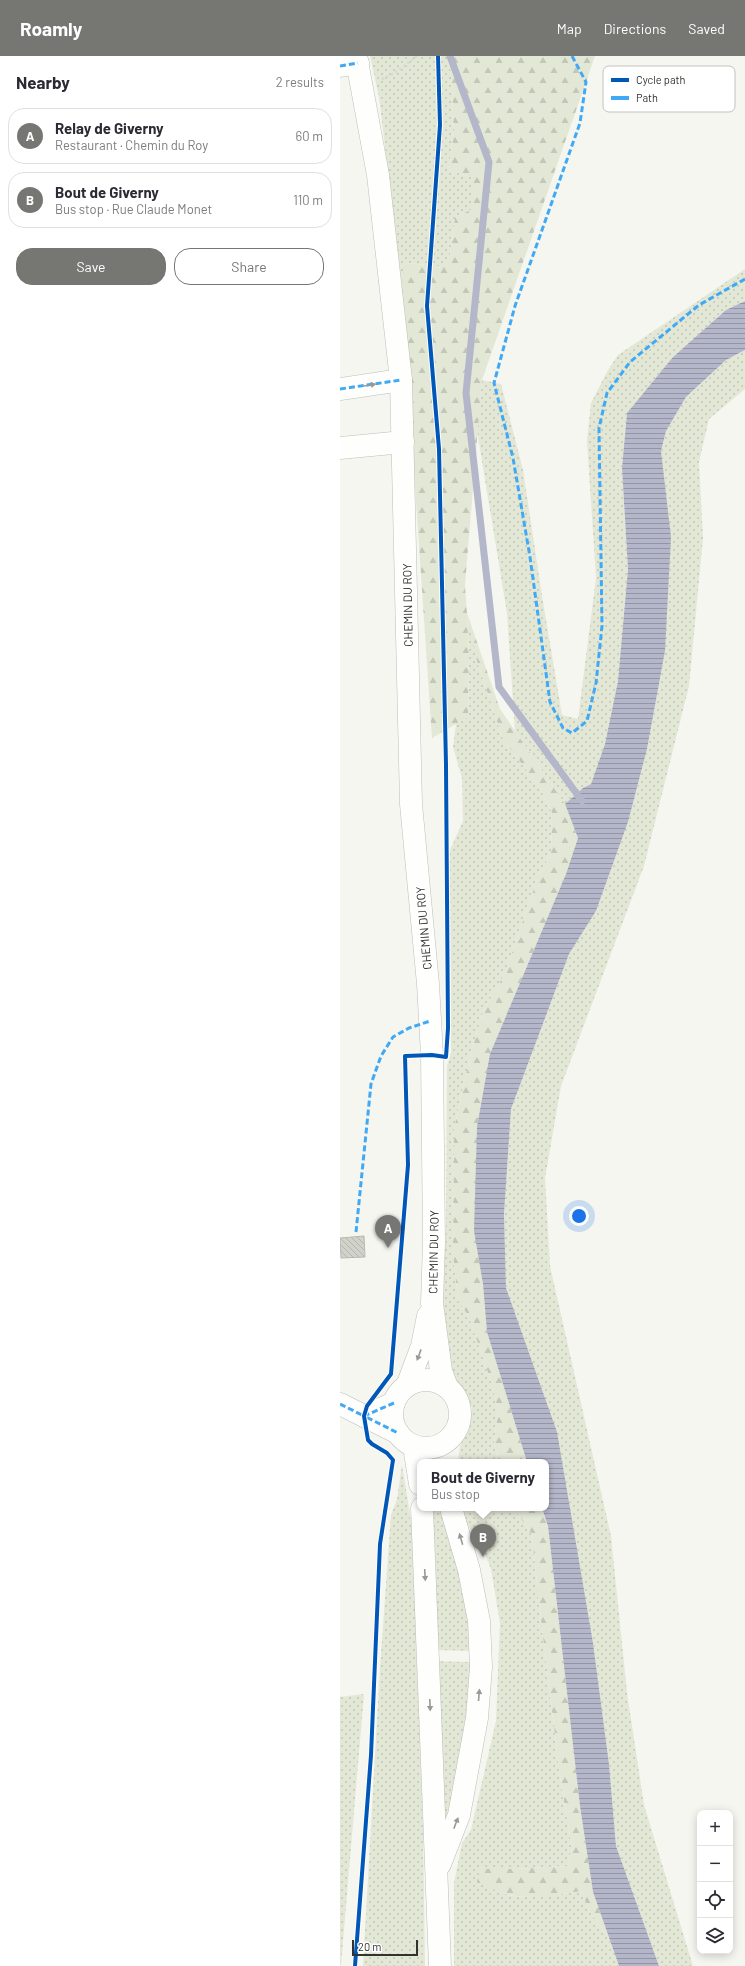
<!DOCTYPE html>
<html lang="en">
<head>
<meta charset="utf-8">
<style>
	body { margin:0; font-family:Barlow,sans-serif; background:#f2f2f3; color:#2b2b33 }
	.controls { position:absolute; right:12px; bottom:12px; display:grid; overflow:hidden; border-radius:8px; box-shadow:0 2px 10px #0003 }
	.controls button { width:36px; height:36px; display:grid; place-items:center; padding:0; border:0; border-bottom:1px solid #e1e1e2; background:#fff; color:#2b2b33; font:20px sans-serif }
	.scale { position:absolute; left:12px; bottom:10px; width:66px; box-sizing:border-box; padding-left:4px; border:2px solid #32332f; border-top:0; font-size:11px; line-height:14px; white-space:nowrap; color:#32332f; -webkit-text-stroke:3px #fff; paint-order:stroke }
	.you { position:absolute; left:239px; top:1160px; width:14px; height:14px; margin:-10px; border:3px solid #fff; border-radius:50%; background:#1a73e8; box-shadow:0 0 0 6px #1a73e833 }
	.badge { display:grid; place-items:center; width:26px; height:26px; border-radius:50%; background:#767773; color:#fff; font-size:13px; font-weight:700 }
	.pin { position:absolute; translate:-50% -33px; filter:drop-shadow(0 1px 2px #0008) }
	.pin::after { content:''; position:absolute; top:21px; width:14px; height:12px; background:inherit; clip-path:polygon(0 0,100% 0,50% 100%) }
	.popup { position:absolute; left:77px; top:1403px; width:132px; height:52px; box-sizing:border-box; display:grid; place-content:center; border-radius:8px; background:#fff; filter:drop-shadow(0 1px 3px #0005); font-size:13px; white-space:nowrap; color:#7c7c81 }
	.popup b { font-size:15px; color:#2b2b33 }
	.popup::after { content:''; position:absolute; left:50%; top:100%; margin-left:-8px; border:8px solid transparent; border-top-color:#fff }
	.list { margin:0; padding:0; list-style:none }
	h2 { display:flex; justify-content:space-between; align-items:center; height:52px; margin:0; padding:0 16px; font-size:17px }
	h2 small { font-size:13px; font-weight:400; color:#7c7c81 }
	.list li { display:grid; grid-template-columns:26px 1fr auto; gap:12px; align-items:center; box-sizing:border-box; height:56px; margin:0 8px 8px; padding:0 8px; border:1px solid #e1e1e2; border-radius:16px }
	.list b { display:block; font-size:15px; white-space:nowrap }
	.list p { margin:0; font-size:13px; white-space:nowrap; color:#7c7c81 }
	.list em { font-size:13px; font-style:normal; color:#7c7c81 }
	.actions { display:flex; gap:8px; padding:12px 16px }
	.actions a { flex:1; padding:9px 0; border:1px solid #767773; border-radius:16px; text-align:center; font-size:14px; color:#767773 }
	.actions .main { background:#767773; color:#fff }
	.icon { flex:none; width:22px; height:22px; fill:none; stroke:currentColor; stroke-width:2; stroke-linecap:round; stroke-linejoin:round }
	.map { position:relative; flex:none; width:405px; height:1910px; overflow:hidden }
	header { display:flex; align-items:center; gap:24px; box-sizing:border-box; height:56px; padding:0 20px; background:#767773; color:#fff }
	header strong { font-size:19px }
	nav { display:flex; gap:22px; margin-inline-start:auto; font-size:14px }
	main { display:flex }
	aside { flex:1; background:#fff }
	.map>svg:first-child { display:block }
	.grass { fill:url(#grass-dots) }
	.forest { fill:url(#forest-firs) }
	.water { fill:url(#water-rules) }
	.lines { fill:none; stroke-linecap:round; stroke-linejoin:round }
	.stream { stroke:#b4b7c9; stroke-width:7 }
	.building { fill:url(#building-back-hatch); stroke:#b8b9b4 }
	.street-casing { stroke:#bdbeba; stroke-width:23 }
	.secondary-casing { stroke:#bdbeba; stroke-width:23 }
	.path { stroke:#d8d8d6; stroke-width:2.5; stroke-dasharray:2 3; stroke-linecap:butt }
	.street { stroke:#fefefd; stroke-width:22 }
	.secondary { stroke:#fefefd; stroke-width:22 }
	.quiet { stroke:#3fa9f5; stroke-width:3; stroke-dasharray:6 3; stroke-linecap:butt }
	.cycleway-casing { stroke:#fff; stroke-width:6 }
	.cycleway { stroke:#0057b8; stroke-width:4 }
	.oneway { fill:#989896 }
	.labels { text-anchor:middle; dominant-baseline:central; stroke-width:3.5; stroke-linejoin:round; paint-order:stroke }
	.street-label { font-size:12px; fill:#32332f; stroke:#fff }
	.key { fill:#fff; stroke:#c2c2c1; stroke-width:1 }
	.key-label { font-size:11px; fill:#32332f }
</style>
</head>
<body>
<header>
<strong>Roamly</strong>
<nav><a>Map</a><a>Directions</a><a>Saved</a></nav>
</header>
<main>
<aside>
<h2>Nearby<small>2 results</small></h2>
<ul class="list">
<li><span class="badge">A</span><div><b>Relay de Giverny</b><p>Restaurant · Chemin du Roy</p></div><em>60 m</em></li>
<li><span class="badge">B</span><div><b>Bout de Giverny</b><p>Bus stop · Rue Claude Monet</p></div><em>110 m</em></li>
</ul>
<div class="actions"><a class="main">Save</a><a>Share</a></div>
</aside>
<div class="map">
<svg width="405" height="1910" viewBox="0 0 405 1910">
	<defs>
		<pattern id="grass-dots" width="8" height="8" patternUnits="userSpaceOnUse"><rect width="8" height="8" fill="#e3e7d6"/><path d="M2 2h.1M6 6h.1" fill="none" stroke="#c3c7b8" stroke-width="1.8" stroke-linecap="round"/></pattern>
		<pattern id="forest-firs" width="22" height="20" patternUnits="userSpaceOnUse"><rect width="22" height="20" fill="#e3e7d6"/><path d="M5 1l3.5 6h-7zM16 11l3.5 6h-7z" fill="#c3c7b8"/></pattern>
		<pattern id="water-rules" width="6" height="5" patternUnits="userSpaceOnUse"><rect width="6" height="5" fill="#b4b7c9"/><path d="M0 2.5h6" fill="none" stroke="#9395a4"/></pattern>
		<pattern id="building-back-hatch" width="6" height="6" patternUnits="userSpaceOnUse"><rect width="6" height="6" fill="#d1d3ca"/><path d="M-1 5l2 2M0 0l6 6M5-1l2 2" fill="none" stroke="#b4b6ae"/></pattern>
	</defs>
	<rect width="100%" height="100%" fill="#f5f6f0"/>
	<g class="grass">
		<polygon points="30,0 110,0 114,74 109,114 131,121 131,154 115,161 110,201 104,211 67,207 61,223 39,41"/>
		<polygon points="405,213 405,245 386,254 333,301 287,357 282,412 288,513 278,625 265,688 251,728 243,732 225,748 175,675 167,557 137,375 142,324 161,328 183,414 202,540 222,659 238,663 256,522 247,385 251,347 268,314 278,299"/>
		<polygon points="405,294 405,333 369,363 359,406 363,482 349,630 304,810 221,1030 205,1122 210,1210 271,1480 287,1637 304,1749 353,1910 319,1910 276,1790 269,1708 253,1587 166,1232 164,1158 171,1053 229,898 256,855 288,766 307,693 325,595 323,423 321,395 326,375 346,341 386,304"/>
		<polygon points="127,557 137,605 163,683 200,732 212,757 211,795 198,821 165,917 143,956 130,1000 114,1073 113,1198 118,1244 129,1261 153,1331 158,1355 154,1386 158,1406 118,1406 120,1390 129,1372 132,1352 123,1332 112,1318 103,1255 106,1166 107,1010 111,997 110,794 123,765 122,722 113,691 116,668 128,661 129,600"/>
		<polygon points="62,1409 72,1471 83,1773 85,1910 23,1910 40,1612 51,1459 57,1443"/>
		<polygon points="89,1452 101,1452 122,1524 133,1595 94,1594"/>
		<path d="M121 1452H174L192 1479 200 1556 221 1728 232 1791 228 1810 173 1813H140C147 1820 155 1832 164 1837 177 1845 225 1838 241 1835L250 1856 269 1882 279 1910H114V1827L122 1787 131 1774 156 1665 160 1567 151 1513 141 1488 122 1461Z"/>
		<polygon points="93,1605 133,1606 130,1667 106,1770 99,1769"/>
		<polygon points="24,1638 1,1909 0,1910 0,1641"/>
	</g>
	<g class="forest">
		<polygon points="110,0 255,0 142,324 125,529 127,557 160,653 225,748 238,782 226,818 150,998 143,1228 147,1276 187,1406 158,1406 154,1386 158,1355 153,1331 129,1261 118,1244 113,1198 114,1073 130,1000 143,956 165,917 198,821 211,795 212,757 200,732 163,683 137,605 127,560 129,600 128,661 92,682 61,223 66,207 104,211 110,201 115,161 131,154 131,121 109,114 114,74"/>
		<path d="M174 1452H202L208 1470 240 1750 253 1836 269 1882 250 1856 241 1835C217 1839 187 1845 163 1837 154 1834 146 1830 137 1826L140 1813H173L228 1810 232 1791 221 1728 200 1556 192 1479Z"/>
	</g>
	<polygon class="water" points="405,245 405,294 386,304 346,341 326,375 321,395 331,481 325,595 307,693 288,766 256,855 229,898 171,1053 164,1158 166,1232 217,1376 253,1587 269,1708 276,1790 319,1910 279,1910 253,1836 240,1750 208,1470 202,1452 206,1452 206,1406 187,1406 147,1276 143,1228 134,1175 137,1071 150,998 226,818 238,782 225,748 243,732 251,728 265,688 278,625 288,513 282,412 287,357 333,301 386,254"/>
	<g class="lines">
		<polyline class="stream" points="110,0 149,106 126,337 159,631 242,745"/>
	</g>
	<polygon class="building" points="24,1180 25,1201 1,1202 0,1182"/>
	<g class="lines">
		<g class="street-casing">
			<g id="street">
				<polyline points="0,10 18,7"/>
				<polyline points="0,333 61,324"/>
				<polyline points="0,392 63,386"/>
				<polyline points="54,1347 24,1360 58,1377"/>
				<polyline points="0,1348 24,1360"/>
			</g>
		</g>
		<g class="secondary-casing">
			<g id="secondary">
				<polyline points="16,0 38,119 61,324 71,748 88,928 92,999 94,1187 92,1247 101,1315 107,1331"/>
				<circle cx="86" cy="1358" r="34"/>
				<polyline points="67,1330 82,1290 88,1260"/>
				<polyline points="74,1390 80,1428"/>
				<polyline points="82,1452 100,1910"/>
				<polyline points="100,1808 119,1759 137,1662 141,1611 139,1565 129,1514 111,1452"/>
			</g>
		</g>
		<polyline class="path" points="42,23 55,17 77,0"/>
		<use href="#street" class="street"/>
		<use href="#secondary" class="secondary"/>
		<g class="quiet">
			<polyline points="232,0 246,26 240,67 175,250 154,327 173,402 190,501 210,646 223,672 232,677 247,665 256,627 262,570 259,372 267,337 290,306 359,249 405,223"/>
			<polyline points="0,10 18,7"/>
			<polyline points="0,333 61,324"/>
			<polyline points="16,1176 31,1028 41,1000 53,981 69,972 90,965"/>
			<polyline points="54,1347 24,1360 58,1377"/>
			<polyline points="0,1348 24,1360"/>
		</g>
		<g class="cycleway-casing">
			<polyline id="cycleway" points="15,1910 31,1699 40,1488 53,1404 47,1397 32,1388 28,1384 24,1360 27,1350 51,1318 68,1109 65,1000 92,999 106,1001 108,972 106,709 99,393 87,250 100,69 98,0"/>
		</g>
		<use href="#cycleway" class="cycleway"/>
	</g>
	<defs><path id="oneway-solid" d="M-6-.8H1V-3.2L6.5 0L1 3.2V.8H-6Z"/></defs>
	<g class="oneway">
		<use href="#oneway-solid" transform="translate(30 329) rotate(-9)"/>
		<use href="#oneway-solid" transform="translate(79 1299) rotate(110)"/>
		<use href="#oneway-solid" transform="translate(121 1483) rotate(-106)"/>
		<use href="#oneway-solid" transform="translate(85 1519) rotate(87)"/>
		<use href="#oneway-solid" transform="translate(139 1639) rotate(-85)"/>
		<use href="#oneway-solid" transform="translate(90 1649) rotate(88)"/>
		<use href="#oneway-solid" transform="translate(116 1767) rotate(-69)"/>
	</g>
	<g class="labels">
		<g class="street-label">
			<text transform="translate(67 549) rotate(-91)">CHEMIN DU ROY</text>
			<text transform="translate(83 872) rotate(-95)">CHEMIN DU ROY</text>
			<text transform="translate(93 1196) rotate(-89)">CHEMIN DU ROY</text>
		</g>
	</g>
	<rect x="263" y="10" width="132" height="46" rx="6" class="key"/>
	<rect x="271" y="22" width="18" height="4" fill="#0057b8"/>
	<rect x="271" y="40" width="18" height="4" fill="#3fa9f5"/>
	<g class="key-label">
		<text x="296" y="28">Cycle path</text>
		<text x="296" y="46">Path</text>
	</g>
</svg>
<div class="controls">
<button>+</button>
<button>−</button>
<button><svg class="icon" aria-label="locate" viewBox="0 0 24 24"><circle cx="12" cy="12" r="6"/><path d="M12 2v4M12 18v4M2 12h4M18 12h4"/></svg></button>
<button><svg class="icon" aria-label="layers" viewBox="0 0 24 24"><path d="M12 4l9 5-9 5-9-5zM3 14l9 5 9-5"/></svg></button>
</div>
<div class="scale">20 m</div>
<div class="you"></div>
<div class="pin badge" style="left:48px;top:1192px">A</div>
<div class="pin badge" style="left:143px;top:1501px">B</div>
<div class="popup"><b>Bout de Giverny</b>Bus stop</div>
</div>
</main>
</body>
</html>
